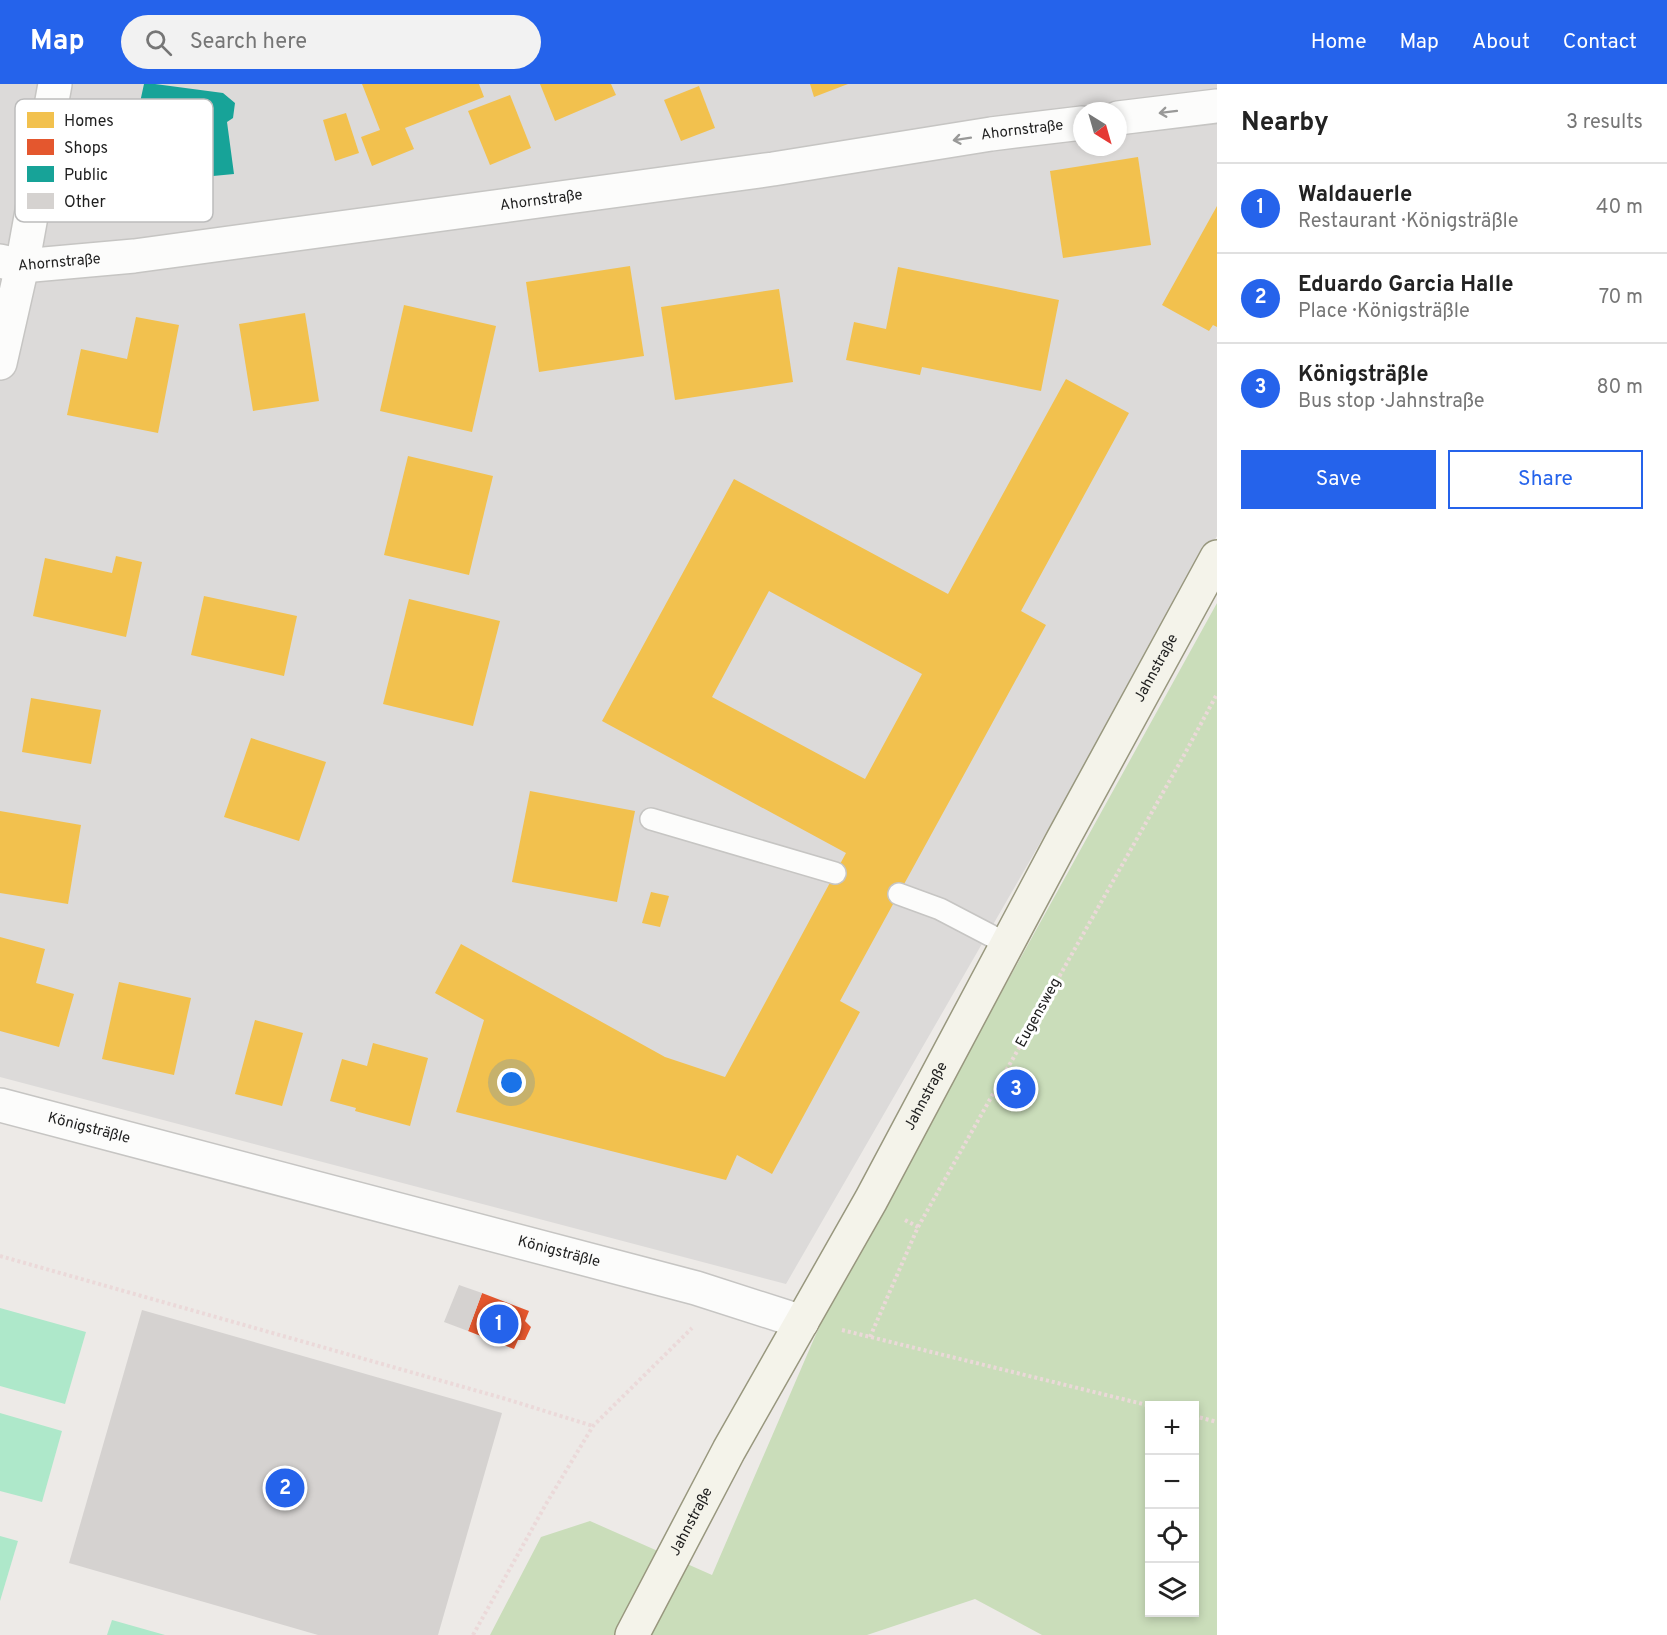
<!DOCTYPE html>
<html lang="en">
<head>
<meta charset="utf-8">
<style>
	body { margin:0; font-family:Overpass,sans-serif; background:#f2f2f2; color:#222 }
	.controls { position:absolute; right:18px; bottom:18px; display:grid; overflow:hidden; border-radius:0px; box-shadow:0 3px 9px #0003 }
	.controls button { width:54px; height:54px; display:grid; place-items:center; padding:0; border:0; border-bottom:2px solid #e0e0e0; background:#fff; color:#222; font:30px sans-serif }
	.compass { position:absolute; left:1073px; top:18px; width:54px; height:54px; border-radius:50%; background:#fff; box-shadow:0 3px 9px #0003; rotate:143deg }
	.you { position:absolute; left:512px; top:999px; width:21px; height:21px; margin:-15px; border:4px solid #fff; border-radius:50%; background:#1a73e8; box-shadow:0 0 0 9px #1a73e833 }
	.badge { display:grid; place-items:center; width:39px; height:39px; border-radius:50%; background:#2563eb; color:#fff; font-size:20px; font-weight:700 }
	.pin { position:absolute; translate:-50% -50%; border:3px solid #fff; box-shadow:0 2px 6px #0006 }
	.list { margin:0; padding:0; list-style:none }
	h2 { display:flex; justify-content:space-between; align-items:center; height:78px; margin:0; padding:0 24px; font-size:26px }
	h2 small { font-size:20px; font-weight:400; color:#767676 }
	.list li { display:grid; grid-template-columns:39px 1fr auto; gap:18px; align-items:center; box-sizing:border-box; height:90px; padding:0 24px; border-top:2px solid #e0e0e0 }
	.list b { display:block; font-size:22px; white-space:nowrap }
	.list p { margin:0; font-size:20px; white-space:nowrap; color:#767676 }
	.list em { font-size:20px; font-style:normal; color:#767676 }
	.actions { display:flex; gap:12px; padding:18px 24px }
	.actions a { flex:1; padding:14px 0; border:2px solid #2563eb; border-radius:0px; text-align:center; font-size:21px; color:#2563eb }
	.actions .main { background:#2563eb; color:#fff }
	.icon { flex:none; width:33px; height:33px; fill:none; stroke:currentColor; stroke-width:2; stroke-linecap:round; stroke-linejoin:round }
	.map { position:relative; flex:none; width:1217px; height:1551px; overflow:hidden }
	header { display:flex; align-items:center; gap:36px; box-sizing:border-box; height:84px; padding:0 30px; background:#2563eb; color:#fff }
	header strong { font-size:28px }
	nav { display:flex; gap:33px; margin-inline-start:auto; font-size:21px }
	.search { width:420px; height:54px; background:#f2f2f2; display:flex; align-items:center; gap:15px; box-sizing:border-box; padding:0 21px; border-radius:33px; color:#767676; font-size:22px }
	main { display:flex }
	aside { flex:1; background:#fff }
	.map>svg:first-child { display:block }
	.residential { fill:#dcdad9; fill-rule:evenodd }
	.forest { fill:#caddba; fill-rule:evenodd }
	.pitch { fill:#aee8ca }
	.homes { fill:#f2c14e; fill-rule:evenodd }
	.shops { fill:#e4572e }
	.public { fill:#17a398 }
	.building { fill:#d5d2d0 }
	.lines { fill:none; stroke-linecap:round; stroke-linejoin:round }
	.service-casing { stroke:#c6c5c3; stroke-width:24 }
	.minor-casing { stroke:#c6c5c3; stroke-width:36 }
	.secondary-casing { stroke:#98977e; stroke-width:36 }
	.path { stroke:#ebd9d9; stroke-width:4; stroke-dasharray:3 3; stroke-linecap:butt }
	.service { stroke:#fcfcfb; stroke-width:21 }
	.minor { stroke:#fcfcfb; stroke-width:33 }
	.secondary { stroke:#f4f3ea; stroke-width:33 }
	.oneway { stroke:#999998 }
	.labels { text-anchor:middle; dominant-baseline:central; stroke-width:6; stroke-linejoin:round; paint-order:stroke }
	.street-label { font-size:15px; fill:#1f1f1f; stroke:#fff }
	.key { fill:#fff; stroke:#bcbcbc; stroke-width:1.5 }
	.key-label { font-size:16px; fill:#1f1f1f }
</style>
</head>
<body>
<header>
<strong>Map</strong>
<div class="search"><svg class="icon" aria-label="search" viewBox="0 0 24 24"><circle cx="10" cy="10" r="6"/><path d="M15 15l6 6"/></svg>Search here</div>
<nav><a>Home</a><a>Map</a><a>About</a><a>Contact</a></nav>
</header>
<main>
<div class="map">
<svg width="1217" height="1551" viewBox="0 0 1217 1551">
	<rect width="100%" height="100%" fill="#edeae7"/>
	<path class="residential" d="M0 0H1217V452L786 1200 0 993ZM1082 27H1118V63H1082Z"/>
	<path class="forest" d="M1217 519V1551H1042L975 1515 867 1551H490L541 1453 590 1437 712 1491 829 1220ZM1150 1322H1194V1528H1150Z"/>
	<g class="pitch">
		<polygon points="0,1224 86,1248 65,1320 0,1302"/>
		<polygon points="0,1329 62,1347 42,1418 0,1407"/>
		<polygon points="0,1452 18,1457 0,1517"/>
		<polygon points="112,1536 165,1551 107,1551"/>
	</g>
	<g class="homes">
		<polygon points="362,0 479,0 484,13 405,44 414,65 372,82 361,53 380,46"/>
		<polygon points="540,0 611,0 616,11 555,37"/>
		<polygon points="810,0 848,0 814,13"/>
		<polygon points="699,2 715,44 681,57 664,16"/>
		<polygon points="510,11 531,64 490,81 468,27"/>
		<polygon points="346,29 359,69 335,77 323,36"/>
		<polygon points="1138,73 1151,161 1063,174 1050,87"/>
		<polygon points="1217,122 1217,243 1213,241 1209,247 1162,221"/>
		<polygon points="630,182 644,272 539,288 526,198"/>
		<polygon points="898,183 1059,216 1041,307 922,283 920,291 846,276 854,238 886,245"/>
		<polygon points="779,205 793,298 675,316 661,223"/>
		<polygon points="404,221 496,242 472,348 380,327"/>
		<polygon points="305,229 319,317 253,327 239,240"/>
		<polygon points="136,233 179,241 158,349 67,331 81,265 127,275"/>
		<path d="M1066 295 1129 329 1021 527 1046 541 840 917 860 928 772 1090 737 1071 726 1096 456 1028 484 936 435 909 461 860 665 973 725 993 846 769 602 637 734 395 948 510ZM769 507 922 590 865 695 712 613Z"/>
		<polygon points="408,372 493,392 469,491 384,471"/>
		<polygon points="116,472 142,478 126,553 33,532 45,474 112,489"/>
		<polygon points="204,512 297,532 284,592 191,571"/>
		<polygon points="409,515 500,537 473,642 383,620"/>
		<polygon points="31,614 101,626 91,680 22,668"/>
		<polygon points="251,654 326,678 299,757 224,733"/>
		<polygon points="530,707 635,727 617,818 512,798"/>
		<polygon points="0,727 81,741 68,820 0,809"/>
		<polygon points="651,808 669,812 660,843 642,839"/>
		<polygon points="0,853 45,865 36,899 74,910 59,963 0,947"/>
		<polygon points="119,898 191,914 174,991 102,975"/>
		<polygon points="255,936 303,949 282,1022 235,1010"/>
		<polygon points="373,959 428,974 410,1042 355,1027 356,1024 330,1017 342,975 367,982"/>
	</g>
	<polygon class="shops" points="482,1209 529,1227 525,1237 531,1243 525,1256 518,1256 514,1265 468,1247"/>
	<polygon class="public" points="144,0 155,0 223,9 235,19 233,34 227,38 234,90 171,96 169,76 129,69"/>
	<g class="building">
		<polygon points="459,1201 482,1209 468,1247 444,1238"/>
		<polygon points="142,1226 502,1329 438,1551 318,1551 69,1479"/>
	</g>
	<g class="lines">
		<g class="service-casing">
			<g id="service">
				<polyline points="651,735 835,789"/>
				<polyline points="899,810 940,825 1007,860"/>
			</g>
		</g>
		<g class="minor-casing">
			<g id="minor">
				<polyline points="1118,34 1217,22"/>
				<path id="s1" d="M0 177 22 182 134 172 773 85 991 50 1082 39"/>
				<polyline points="0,279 22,182 55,0"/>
				<path id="s2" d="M0 1021 696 1204 802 1238"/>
			</g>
		</g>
		<g class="secondary-casing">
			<g id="secondary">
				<path id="s3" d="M632 1551 729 1366 871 1116 1062 757 1217 473"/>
			</g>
		</g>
		<g class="path">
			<polyline points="905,1136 918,1143"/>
			<polyline points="0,1172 506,1315 593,1342"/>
			<polyline points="842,1246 1151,1322"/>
			<polyline points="870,1253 918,1143 1183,673 1217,610"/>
			<polyline points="1194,1332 1217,1338"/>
			<polyline points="473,1551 546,1420 593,1342 692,1244"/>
		</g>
		<use href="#service" class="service"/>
		<use href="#minor" class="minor"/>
		<use href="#secondary" class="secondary"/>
	</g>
	<defs><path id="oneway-shaft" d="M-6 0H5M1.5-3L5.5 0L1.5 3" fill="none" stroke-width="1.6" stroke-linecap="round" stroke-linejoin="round" transform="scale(1.5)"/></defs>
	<g class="oneway">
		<use href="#oneway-shaft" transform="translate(1168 28) rotate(173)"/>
		<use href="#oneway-shaft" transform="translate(962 55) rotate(171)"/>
	</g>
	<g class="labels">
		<g class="street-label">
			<text stroke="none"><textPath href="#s1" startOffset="1032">Ahornstraße</textPath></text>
			<text stroke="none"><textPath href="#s1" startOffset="546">Ahornstraße</textPath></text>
			<text stroke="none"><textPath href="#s1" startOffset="60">Ahornstraße</textPath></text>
			<text stroke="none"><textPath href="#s3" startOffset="1100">Jahnstraße</textPath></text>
			<text transform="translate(1039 929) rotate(-61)">Eugensweg</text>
			<text stroke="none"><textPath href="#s3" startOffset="614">Jahnstraße</textPath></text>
			<text stroke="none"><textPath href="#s2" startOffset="92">Königsträßle</textPath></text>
			<text stroke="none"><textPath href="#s2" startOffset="578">Königsträßle</textPath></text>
			<text stroke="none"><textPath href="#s3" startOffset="128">Jahnstraße</textPath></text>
		</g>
	</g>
	<rect x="15" y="15" width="198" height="123" rx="9" class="key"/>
	<rect x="27" y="28" width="27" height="16" fill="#f2c14e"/>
	<rect x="27" y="55" width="27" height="16" fill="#e4572e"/>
	<rect x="27" y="82" width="27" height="16" fill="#17a398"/>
	<rect x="27" y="109" width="27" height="16" fill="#d5d2d0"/>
	<g class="key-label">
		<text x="64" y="42">Homes</text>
		<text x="64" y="69">Shops</text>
		<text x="64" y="96">Public</text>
		<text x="64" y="123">Other</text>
	</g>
</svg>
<div class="controls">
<button>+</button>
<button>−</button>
<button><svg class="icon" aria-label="locate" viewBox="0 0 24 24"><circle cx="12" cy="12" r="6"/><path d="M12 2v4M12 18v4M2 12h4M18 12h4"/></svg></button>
<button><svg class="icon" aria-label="layers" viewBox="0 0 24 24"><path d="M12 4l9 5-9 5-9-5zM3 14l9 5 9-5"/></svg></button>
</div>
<svg class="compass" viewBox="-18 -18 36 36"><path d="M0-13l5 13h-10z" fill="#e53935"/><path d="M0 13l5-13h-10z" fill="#767676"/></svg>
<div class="you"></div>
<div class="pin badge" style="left:499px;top:1240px">1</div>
<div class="pin badge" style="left:285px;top:1404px">2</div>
<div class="pin badge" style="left:1016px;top:1005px">3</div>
</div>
<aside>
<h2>Nearby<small>3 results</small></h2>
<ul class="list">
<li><span class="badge">1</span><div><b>Waldauerle</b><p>Restaurant · Königsträßle</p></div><em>40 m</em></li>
<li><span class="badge">2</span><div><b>Eduardo Garcia Halle</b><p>Place · Königsträßle</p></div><em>70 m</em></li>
<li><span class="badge">3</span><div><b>Königsträßle</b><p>Bus stop · Jahnstraße</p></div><em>80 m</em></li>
</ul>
<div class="actions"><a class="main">Save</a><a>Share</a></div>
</aside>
</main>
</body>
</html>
